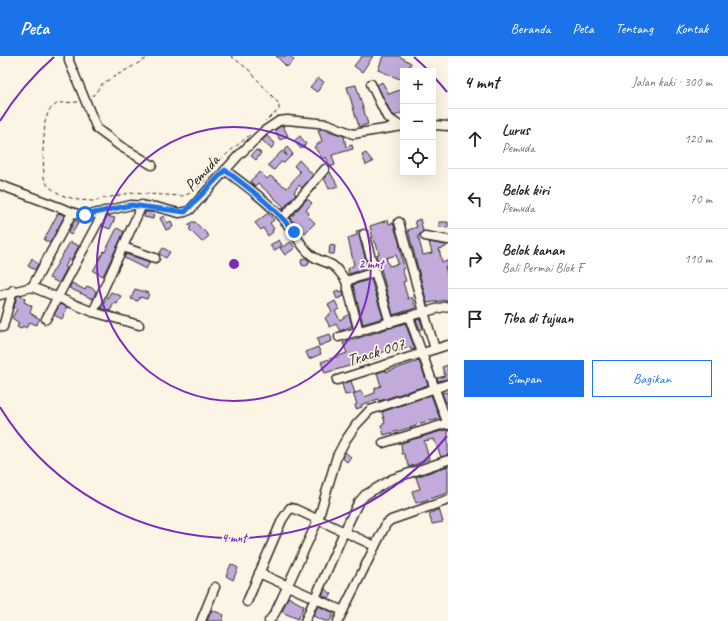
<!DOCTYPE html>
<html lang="id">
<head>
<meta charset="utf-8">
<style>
	body { margin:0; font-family:Caveat,sans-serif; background:#f6f6f6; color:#222 }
	.controls { position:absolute; right:12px; top:12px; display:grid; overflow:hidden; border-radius:0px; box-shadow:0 4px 16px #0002 }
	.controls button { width:36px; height:36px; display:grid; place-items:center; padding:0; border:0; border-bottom:1px solid #e0e0e0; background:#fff; color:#222; font:20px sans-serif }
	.stop { position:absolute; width:12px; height:12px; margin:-9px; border:3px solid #1a73e8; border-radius:50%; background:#fff }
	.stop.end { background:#1a73e8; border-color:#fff; box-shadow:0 1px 4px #0008 }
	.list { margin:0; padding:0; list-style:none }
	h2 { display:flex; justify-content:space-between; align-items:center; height:52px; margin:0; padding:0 16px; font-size:17px }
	h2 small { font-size:13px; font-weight:400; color:#767676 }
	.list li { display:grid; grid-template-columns:26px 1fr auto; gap:12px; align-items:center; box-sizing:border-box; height:60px; padding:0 16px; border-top:1px solid #e0e0e0 }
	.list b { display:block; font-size:15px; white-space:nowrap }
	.list p { margin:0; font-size:13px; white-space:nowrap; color:#767676 }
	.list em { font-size:13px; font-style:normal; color:#767676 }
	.actions { display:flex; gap:8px; padding:12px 16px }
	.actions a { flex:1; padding:9px 0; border:1px solid #1a73e8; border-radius:0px; text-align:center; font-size:14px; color:#1a73e8 }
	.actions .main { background:#1a73e8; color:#fff }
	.icon { flex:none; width:22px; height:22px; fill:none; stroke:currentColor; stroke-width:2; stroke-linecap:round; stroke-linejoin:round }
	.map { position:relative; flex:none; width:448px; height:565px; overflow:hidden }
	header { display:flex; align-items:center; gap:24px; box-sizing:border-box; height:56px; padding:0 20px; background:#1a73e8; color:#fff }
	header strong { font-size:19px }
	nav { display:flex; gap:22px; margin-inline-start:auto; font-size:14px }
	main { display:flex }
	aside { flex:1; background:#fff }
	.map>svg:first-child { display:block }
	.building { fill:#c2abda; stroke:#2b2b2b; fill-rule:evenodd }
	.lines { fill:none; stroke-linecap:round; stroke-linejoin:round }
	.minor-casing { stroke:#2b2b2b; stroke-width:11 }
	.path { stroke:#2b2b2b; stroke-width:1; stroke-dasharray:4 3; stroke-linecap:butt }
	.minor { stroke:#fcf5e5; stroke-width:8 }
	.route { stroke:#1a73e8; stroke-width:5 }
	.ring { fill:none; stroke:#7b2cbf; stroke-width:2 }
	.labels { text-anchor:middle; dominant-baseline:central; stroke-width:3.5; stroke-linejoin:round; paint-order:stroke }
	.street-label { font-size:17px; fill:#2b2b2b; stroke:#fcf5e5 }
	.centre { fill:#7b2cbf; stroke:#fcf5e5; stroke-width:2 }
	.ring-label { font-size:12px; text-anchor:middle; font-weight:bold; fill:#7b2cbf; stroke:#fcf5e5; stroke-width:3.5; stroke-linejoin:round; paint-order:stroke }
</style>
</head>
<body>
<header>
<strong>Peta</strong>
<nav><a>Beranda</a><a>Peta</a><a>Tentang</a><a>Kontak</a></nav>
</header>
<main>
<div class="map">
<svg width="448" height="565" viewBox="0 0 448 565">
	<rect width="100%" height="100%" fill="#fcf5e5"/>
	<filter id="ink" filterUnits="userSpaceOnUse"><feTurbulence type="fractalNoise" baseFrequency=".025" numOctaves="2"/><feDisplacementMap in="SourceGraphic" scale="8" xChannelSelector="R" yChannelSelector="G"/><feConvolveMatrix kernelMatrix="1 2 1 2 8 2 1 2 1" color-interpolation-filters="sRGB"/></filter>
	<g filter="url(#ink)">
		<g class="building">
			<polygon points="276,0 290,0 294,4 287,11"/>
			<polygon points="362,0 373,0 362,16 354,10"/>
			<polygon points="383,0 399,0 411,7 407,15 403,15 403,20 400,23 378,14"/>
			<polygon points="318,22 324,26 317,36 310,31"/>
			<polygon points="382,26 389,38 402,33 403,37 403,56 395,60 391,57 377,29"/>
			<polygon points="356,29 368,68 359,71 347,31"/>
			<polygon points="281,70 283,70 288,80 280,84 275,74"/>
			<polygon points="322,73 344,80 346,91 352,89 353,93 332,99 335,109 330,111 326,101 323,103 314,91 322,85 318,74"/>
			<polygon points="267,80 275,87 271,93 262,84"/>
			<polygon points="300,80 306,88 301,93 294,85"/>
			<polygon points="287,91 293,98 284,107 281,106 274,114 268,109 282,95 287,100 284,94"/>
			<polygon points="256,94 261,97 256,104 251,100"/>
			<polygon points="366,97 373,106 366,109 362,99"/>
			<polygon points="299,104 313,119 302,132 299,129 294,136 296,138 282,154 284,151 258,127 255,130 250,125 260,116 267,123 270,120 287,132 300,116 294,110"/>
			<polygon points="330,116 338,130 329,133 324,122"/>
			<polygon points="307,143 312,147 306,154 309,157 307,159 315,167 305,177 290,162"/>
			<polygon points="145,156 154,156 153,163 144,161"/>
			<polygon points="58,157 65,159 50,187 44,184"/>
			<polygon points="268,157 274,164 270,167 274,173 272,174 273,176 268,180 263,172 261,174 255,167"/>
			<polygon points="107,160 115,162 110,173 102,170"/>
			<polygon points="164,160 167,167 171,165 173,171 166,174 160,162"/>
			<polygon points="420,163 423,175 418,180 423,199 432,197 429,186 446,189 446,191 439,193 442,206 448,205 448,211 445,211 448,221 448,244 427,247 408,174 417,171 415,165"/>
			<polygon points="75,164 79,166 71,179 68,177"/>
			<path d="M388 164 389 168 393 167 399 186 404 212 402 213 406 225 403 226 408 243 412 241 416 252 393 259 379 205 378 206 376 199 379 198 376 187H374L370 170ZM396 199 398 208 389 210 386 202Z"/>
			<polygon points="192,166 195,166 209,180 202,186 189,173 191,171 188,169"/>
			<polygon points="439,166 448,166 448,172 439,171"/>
			<polygon points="117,172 124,176 103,220 93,215 104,195 105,196"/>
			<polygon points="361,174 359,180 368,212 349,218 348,213 354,209 348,182 357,179 356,175"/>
			<polygon points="279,184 282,189 274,195 270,189"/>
			<polygon points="70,186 79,190 71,204 69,203 65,211 67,212 59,227 49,222"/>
			<polygon points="291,186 295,192 285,199 280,192"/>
			<polygon points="330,189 335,190 334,198 329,198"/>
			<polygon points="163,192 170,196 166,202 159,198"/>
			<polygon points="126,198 150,206 146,213 124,202"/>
			<polygon points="32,202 38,208 35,214 28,210"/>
			<circle cx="305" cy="206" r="4"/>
			<polygon points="371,223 383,262 363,268 353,229"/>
			<polygon points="72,227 85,234 87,230 94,233 96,236 93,243 69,232"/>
			<polygon points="135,233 149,237 147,243 140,241 138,245 131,243"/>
			<polygon points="338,234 339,236 343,235 344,240 337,243 334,236"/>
			<polygon points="111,236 121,240 117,248 114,247 110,255 101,252"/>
			<polygon points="21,239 25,243 24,246 32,250 30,257 40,263 36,269 30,266 26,272 23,270 21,273 17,271 19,267 12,262 17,253 14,251 17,240"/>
			<polygon points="335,245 339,253 335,255 340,264 349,258 352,270 340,275 336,268 330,271 325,262 332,256 328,249"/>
			<polygon points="60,248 67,251 62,263 54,259"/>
			<polygon points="420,263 423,272 420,274 416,264"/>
			<polygon points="405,267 415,293 411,294 410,291 390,297 389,294 378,298 379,301 377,302 325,317 321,306 347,297 343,287"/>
			<polygon points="330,278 332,285 319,290 317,282"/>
			<polygon points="318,291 321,298 309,303 306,296"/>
			<polygon points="419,305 428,329 379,345 378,343 361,349 362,351 356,353 355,349 357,348 353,338 361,335 364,341 375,337 375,332 381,330 377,317 386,314 386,316"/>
			<polygon points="448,309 448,323 438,325 437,322 445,320 442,311"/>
			<polygon points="351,325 355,337 345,339 342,328"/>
			<polygon points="448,336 448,347 446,347 442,337"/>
			<polygon points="431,339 440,363 416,368 416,370 384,379 381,369 385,367 382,356"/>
			<polygon points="445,374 448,374 448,399 441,401 434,383 424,385 429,403 409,411 404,398 402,398 401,387"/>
			<polygon points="345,396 351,401 347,406 342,402"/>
			<polygon points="448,410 448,437 416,447 412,435 420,433 416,421"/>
			<polygon points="439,453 443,466 432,468 429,458"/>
			<polygon points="231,508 238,512 233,524 226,520"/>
			<polygon points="325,533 332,538 329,542 322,540"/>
			<polygon points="288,541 304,550 298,563 282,556"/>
			<polygon points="318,550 334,557 330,565 325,565 313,560"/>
			<polygon points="212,554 224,559 222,565 207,565"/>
		</g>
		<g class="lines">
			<g class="minor-casing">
				<g id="minor">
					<polyline points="69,0 69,5 97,73 120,90 152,109"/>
					<polyline points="371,28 387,61 400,70"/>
					<polyline points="433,69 448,70"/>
					<path d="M225 114C246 130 267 145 284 164 294 175 299 188 310 198 316 204 324 205 332 209 338 213 342 219 346 225L359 276"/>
					<polyline points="0,129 80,159 89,159 131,149 156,151 179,157 185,156 190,154 238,100 264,75 279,65 287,64 328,68 353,78 403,70"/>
					<polyline points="283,162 325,113"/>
					<polyline points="364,178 390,267"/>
					<polyline points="425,180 448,184"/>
					<polyline points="123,191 155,202"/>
					<polyline points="346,225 375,216"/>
					<polyline points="32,231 72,157"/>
					<polyline points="0,239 32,231 93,256 139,269"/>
					<polyline points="93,256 142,149"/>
					<polyline points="409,261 448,369"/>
					<polyline points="46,263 104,155"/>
					<polyline points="3,271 13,234"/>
					<polyline points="339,281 424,256 399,166"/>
					<polyline points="435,293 424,256 448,250"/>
					<polyline points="337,324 448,289"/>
					<polyline points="383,387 448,367"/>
					<polyline points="259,517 343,555"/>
					<polyline points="247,546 282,464 290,452 295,453 375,490"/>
					<polyline points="201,565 215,531"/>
					<polyline points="269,565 275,557 318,464 337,400 345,385 356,369 370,354 448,328"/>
					<polyline points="305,565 344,476 358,447 365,439 392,423 448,404"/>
					<polyline points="338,565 386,468 391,464 448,444"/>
				</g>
			</g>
			<g class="path">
				<polyline points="231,0 249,14 279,48 279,54 265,65"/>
				<polyline points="92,41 103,27 151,0"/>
				<path d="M78 46 58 47 49 54 45 66 43 94 44 122 48 130 61 139 78 144 93 145 129 137 182 140C200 136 207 119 218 107 228 96 240 87 251 78"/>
			</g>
			<use href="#minor" class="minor"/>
		</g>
	</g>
	<g class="lines" filter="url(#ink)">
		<path class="route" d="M85 159 131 149 185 156 225 114C250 133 275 151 294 176"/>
	</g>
	<g class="ring">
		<circle cx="234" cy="208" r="137"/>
		<path d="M447 380A274 274 0 0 1 0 351M0 65A274 274 0 0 1 54 1M414 1A274 274 0 0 1 428 14M434 21A274 274 0 0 1 447 36"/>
	</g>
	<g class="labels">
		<g class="street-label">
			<text transform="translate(202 117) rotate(-48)">Pemuda</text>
			<text transform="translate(376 296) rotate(-17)">Track 007</text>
		</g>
	</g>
	<circle cx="234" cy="208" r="6" class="centre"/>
	<g class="ring-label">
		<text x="371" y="212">2 mnt</text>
		<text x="234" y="486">4 mnt</text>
	</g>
</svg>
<div class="controls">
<button>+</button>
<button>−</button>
<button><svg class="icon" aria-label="locate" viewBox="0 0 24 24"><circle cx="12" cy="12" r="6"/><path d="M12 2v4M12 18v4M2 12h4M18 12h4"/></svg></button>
</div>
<div class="stop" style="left:85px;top:159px"></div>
<div class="stop end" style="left:294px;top:176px"></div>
</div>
<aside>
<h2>4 mnt<small>Jalan kaki · 300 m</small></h2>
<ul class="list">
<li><svg class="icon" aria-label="ahead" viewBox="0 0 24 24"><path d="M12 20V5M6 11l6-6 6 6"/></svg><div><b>Lurus</b><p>Pemuda</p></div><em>120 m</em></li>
<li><svg class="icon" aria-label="left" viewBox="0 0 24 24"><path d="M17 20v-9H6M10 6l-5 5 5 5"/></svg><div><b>Belok kiri</b><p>Pemuda</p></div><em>70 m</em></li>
<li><svg class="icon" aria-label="right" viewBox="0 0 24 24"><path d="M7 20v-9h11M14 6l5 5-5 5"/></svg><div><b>Belok kanan</b><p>Bali Permai Blok F</p></div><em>110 m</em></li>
<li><svg class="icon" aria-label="arrive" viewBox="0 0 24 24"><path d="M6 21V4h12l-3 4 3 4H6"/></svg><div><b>Tiba di tujuan</b></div></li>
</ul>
<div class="actions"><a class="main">Simpan</a><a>Bagikan</a></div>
</aside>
</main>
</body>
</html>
